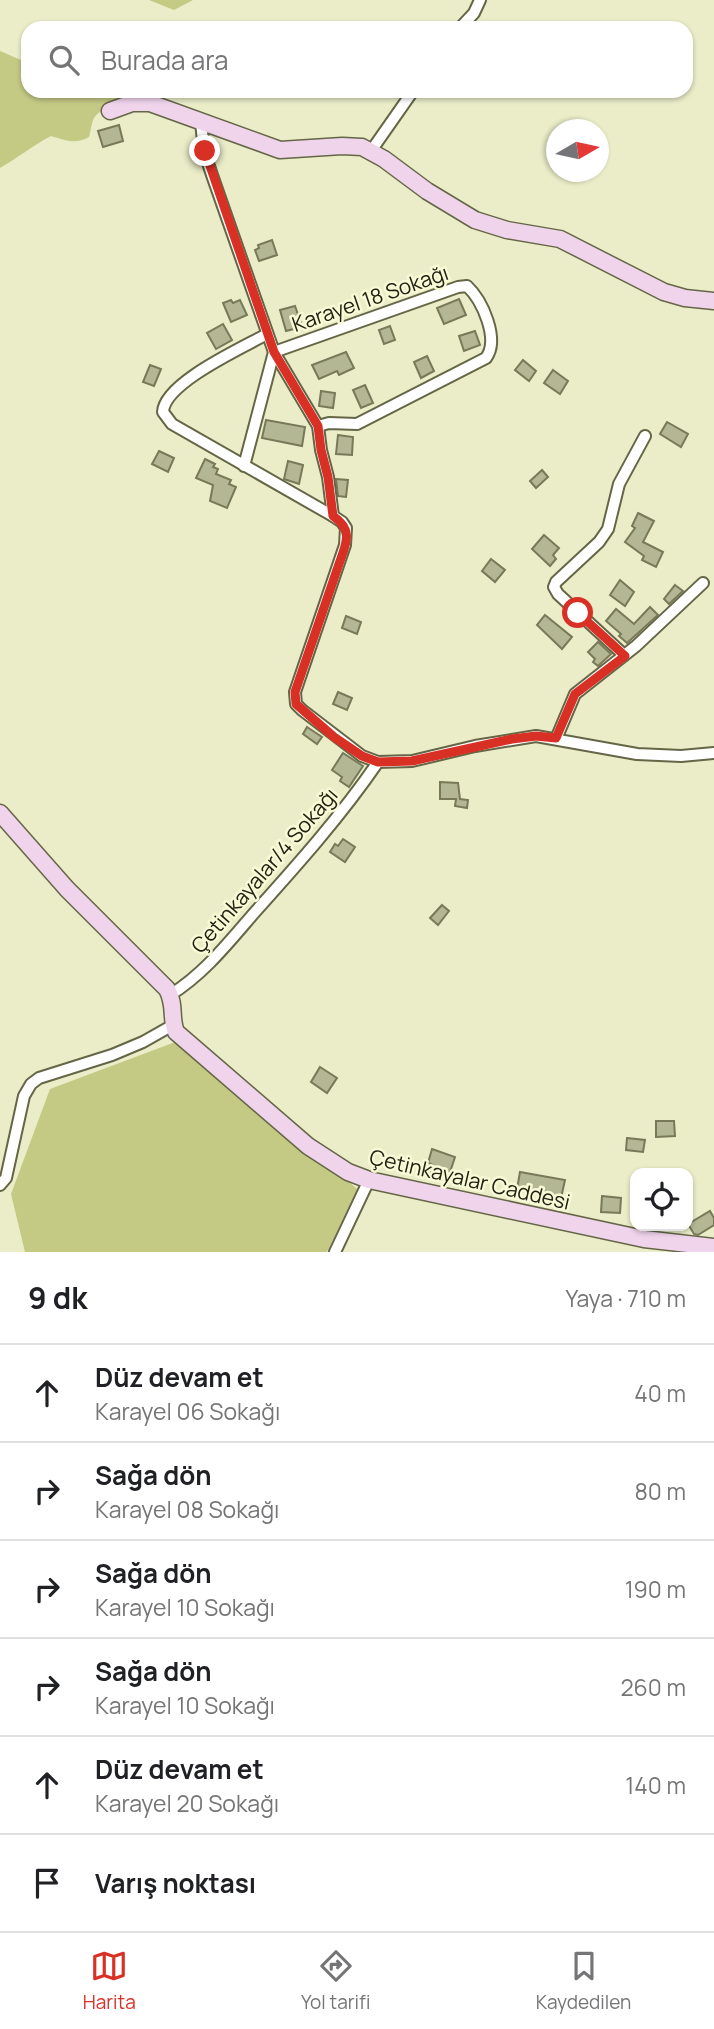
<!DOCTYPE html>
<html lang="tr">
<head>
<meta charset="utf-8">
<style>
	body { margin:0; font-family:Manrope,sans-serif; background:#f6f6f6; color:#202124 }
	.controls { position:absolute; right:21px; bottom:21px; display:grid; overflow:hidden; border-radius:14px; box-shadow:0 2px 5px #0004 }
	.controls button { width:63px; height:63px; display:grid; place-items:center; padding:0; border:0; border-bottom:2px solid #e0e0e0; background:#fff; color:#202124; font:35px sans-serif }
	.compass { position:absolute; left:546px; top:119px; width:63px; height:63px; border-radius:50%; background:#fff; box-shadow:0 2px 5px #0004; rotate:81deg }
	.stop { position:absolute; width:21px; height:21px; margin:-16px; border:5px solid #d93025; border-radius:50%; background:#fff }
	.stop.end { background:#d93025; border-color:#fff; box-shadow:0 2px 7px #0008 }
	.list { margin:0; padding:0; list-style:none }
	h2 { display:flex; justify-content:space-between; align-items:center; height:91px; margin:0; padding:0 28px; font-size:30px }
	h2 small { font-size:23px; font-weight:400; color:#757577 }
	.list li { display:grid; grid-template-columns:46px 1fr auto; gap:21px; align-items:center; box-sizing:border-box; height:98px; padding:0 28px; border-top:2px solid #e0e0e0 }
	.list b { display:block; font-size:26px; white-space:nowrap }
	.list p { margin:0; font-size:23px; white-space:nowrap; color:#757577 }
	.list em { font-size:23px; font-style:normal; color:#757577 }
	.icon { flex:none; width:38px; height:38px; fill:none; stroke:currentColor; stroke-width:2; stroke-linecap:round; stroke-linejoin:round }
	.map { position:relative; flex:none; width:714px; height:1252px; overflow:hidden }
	.search { position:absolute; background:#fff; box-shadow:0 2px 5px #0004; left:21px; right:21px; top:21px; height:77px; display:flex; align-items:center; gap:18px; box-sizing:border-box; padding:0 24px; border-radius:21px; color:#757577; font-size:26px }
	.sheet { height:679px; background:#fff }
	nav { display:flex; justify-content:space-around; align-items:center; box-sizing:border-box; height:98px; border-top:2px solid #e0e0e0; background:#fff; font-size:19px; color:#757577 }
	nav a { display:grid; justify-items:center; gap:4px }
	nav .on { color:#d93025 }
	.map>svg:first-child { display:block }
	.green { fill:#c4c984 }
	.building { fill:#b4b793; stroke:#777958; stroke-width:2 }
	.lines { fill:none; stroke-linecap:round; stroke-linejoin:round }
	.street-casing { stroke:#646646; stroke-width:14 }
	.secondary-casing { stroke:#646646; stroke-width:19 }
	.street { stroke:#fff; stroke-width:10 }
	.secondary { stroke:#f0d4ec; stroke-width:16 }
	.route { stroke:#d93025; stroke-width:9 }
	.labels { text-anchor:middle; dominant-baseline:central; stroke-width:5; stroke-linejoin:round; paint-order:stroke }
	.street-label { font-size:21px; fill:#222215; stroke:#f7fad5 }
</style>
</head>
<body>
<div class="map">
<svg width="714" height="1252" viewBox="0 0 714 1252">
	<rect width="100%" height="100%" fill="#eaedc8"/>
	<g class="green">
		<polygon points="149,0 193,0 174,10"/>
		<path d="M0 51 28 63V91H110L119 99C113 108 100 108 94 118 91 124 91 130 89 137 75 145 65 140 51 136 33 145 18 158 0 168Z"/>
		<polygon points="178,1041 248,1094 357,1189 327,1252 25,1252 11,1194 50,1089"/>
	</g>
	<g class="building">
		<polygon points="119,125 123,141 103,147 98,131"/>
		<polygon points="272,240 277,255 259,261 255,250 259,248 258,245"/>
		<polygon points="459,299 466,315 444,324 437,308"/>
		<polygon points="231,300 233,303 240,300 247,315 231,322 223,303"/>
		<polygon points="295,306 301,323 297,325 298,328 286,331 280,310"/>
		<polygon points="223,324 232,340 216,349 207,333"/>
		<polygon points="390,326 395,340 384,344 379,330"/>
		<polygon points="475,331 480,345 464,351 459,336"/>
		<polygon points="346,352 354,368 339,375 337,371 319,379 312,365"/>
		<polygon points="427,356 434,371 421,378 414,362"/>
		<polygon points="523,360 536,371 529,381 515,370"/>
		<polygon points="150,365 161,369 154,386 143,382"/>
		<polygon points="553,370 568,381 560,394 544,383"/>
		<polygon points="365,385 373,403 361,408 353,390"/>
		<polygon points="321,391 335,393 333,408 319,406"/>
		<polygon points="266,420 305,427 302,446 262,438"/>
		<polygon points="667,422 688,434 681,447 660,434"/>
		<polygon points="338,435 353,437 352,455 336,454"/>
		<polygon points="159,451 174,458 168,472 152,464"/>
		<polygon points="205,459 215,464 213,467 218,469 216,474 231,480 229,484 236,487 227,508 210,501 213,485 196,478"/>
		<polygon points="288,461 303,465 299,484 284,479"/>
		<polygon points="542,470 548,477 536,488 530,481"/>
		<polygon points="336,479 348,480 346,497 338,496"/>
		<polygon points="638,513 654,521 643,542 663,552 656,567 642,560 644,556 625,542 635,528 632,526"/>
		<polygon points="544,535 559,548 553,555 556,559 550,566 532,549"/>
		<polygon points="491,559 505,570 495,582 482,571"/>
		<polygon points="620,580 634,592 625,606 610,595"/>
		<polygon points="675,585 683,591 669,604 664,599"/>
		<polygon points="650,607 658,615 627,643 619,636 621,634 606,621 616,609 634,624"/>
		<polygon points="545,615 572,637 562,649 537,625"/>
		<polygon points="346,616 361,622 357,634 342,628"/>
		<polygon points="598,642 611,654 598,666 593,662 595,659 588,652"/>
		<polygon points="338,692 352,698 347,710 333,704"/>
		<polygon points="307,727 322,737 317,744 303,734"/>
		<polygon points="343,753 363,766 349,787 340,781 342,777 332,770"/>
		<polygon points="440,782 458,783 460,799 468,800 467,808 455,806 456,799 440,799"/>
		<polygon points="343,839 355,847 345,862 330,852 335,844 338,846"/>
		<polygon points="442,905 449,911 438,925 430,918"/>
		<polygon points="320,1067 337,1078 327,1093 311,1082"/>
		<polygon points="656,1121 674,1121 675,1136 656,1137"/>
		<polygon points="627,1138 645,1140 643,1152 626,1150"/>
		<polygon points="432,1149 455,1157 447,1181 430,1175 433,1165 428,1163"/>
		<polygon points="520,1172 565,1180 561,1198 517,1189"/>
		<polygon points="602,1196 621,1198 620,1213 601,1212"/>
		<polygon points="710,1211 714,1218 714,1225 698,1235 694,1234 688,1224"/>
	</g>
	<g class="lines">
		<g class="street-casing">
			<g id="street">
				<polyline points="460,28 474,13 480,0"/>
				<polyline points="201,122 204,151 212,175 274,352 318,426 321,450 328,477 333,516"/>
				<polyline points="371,151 413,91"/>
				<path d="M267 334C242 348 164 383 163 412L172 424 333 516 342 522 346 528 345 545 295 692 296 704 302 710 362 756 378 762 412 761 475 746 536 736 637 754 681 756 714 753"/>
				<path d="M274 352 458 287 467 286C482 300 500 339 486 358L357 424 329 423 318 426"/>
				<polyline points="244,466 274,352"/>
				<polyline points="624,655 558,594 554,587 556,582 599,542 608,529 619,484 645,436"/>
				<polyline points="556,739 575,694 636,646 703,583"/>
				<path d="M170 995C204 974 229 942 255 912 298 864 341 816 378 762"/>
				<polyline points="0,1185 6,1178 24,1096 31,1084 39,1078 112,1055 143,1042 173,1025"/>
				<polyline points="335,1252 369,1180"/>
			</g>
		</g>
		<g class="secondary-casing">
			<g id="secondary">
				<polyline points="110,111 132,103 150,103 280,150 342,146 362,147 384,159 427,191 475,220 507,230 560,239 664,292 685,298 714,301"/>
				<path d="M0 813 67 889 167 989C176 1006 170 1017 176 1032L308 1146 348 1172 369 1180 644 1239 714 1247"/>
			</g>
		</g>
		<use href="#street" class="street"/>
		<use href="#secondary" class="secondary"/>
	</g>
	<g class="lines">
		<path class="route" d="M205 151 274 352 318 426 321 450 328 477 333 516C354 530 346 544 339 564L295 692 296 704 334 737 362 756 378 762 412 761 512 739 536 736 556 738 575 694 625 656 578 613"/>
	</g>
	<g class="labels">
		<g class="street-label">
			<text transform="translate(370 298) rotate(-19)">Karayel 18 Sokağı</text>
			<text transform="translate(264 870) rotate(-49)">Çetinkayalar/4 Sokağı</text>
			<text transform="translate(470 1179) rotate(13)">Çetinkayalar Caddesi</text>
		</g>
	</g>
</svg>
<div class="controls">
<button><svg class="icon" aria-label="locate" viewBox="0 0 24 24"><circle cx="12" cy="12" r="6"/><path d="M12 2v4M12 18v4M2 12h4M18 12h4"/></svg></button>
</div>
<svg class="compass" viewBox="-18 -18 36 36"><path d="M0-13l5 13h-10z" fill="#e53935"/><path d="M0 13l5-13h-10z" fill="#757577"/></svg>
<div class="stop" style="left:578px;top:613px"></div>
<div class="stop end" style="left:205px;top:151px"></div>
<div class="search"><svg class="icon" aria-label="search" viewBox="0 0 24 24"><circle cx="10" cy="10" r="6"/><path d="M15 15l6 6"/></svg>Burada ara</div>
</div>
<section class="sheet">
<h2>9 dk<small>Yaya · 710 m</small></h2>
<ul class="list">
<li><svg class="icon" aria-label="ahead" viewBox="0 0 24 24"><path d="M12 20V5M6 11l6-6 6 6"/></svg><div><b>Düz devam et</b><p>Karayel 06 Sokağı</p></div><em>40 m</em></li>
<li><svg class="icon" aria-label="right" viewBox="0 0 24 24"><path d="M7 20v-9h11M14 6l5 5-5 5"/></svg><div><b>Sağa dön</b><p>Karayel 08 Sokağı</p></div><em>80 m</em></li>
<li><svg class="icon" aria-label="right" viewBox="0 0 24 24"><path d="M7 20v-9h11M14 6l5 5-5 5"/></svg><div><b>Sağa dön</b><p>Karayel 10 Sokağı</p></div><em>190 m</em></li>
<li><svg class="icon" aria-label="right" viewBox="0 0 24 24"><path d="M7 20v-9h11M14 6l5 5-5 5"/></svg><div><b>Sağa dön</b><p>Karayel 10 Sokağı</p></div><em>260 m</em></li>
<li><svg class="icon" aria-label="ahead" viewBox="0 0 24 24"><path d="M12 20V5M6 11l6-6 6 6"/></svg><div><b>Düz devam et</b><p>Karayel 20 Sokağı</p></div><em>140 m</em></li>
<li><svg class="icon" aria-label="arrive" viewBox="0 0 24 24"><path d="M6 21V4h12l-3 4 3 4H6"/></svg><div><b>Varış noktası</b></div></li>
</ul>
</section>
<nav>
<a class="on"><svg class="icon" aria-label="map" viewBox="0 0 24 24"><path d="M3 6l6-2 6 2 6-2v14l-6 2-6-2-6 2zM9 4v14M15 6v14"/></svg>Harita</a>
<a><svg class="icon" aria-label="directions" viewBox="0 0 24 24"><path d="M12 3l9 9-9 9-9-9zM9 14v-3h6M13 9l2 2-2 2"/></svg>Yol tarifi</a>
<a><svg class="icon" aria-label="saved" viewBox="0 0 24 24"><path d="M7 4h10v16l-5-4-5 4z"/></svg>Kaydedilen</a>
</nav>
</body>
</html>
